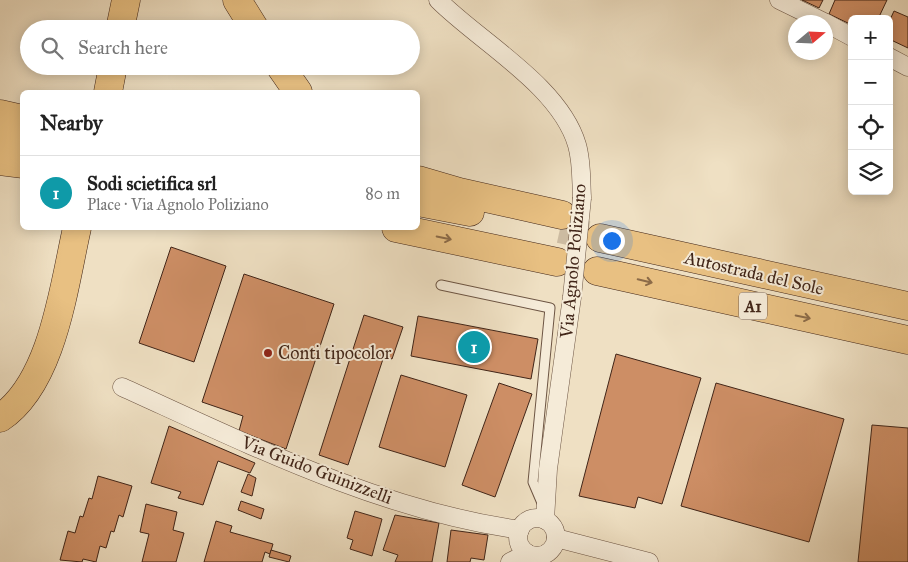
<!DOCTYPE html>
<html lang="en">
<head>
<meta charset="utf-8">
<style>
	body { margin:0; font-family:"IM FELL Great Primer",serif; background:#f2f2f2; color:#222 }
	.controls { position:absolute; right:15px; top:15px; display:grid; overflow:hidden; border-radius:8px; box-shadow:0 2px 12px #0003 }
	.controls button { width:45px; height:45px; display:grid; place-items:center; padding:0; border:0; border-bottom:1px solid #e0e0e0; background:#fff; color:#222; font:25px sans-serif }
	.compass { position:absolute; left:788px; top:15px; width:45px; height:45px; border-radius:50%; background:#fff; box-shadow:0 2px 12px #0003; rotate:71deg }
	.you { position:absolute; left:611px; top:240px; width:18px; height:18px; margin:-12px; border:4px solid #fff; border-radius:50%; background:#1a73e8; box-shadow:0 0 0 8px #1a73e833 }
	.badge { display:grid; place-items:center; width:32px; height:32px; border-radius:50%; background:#8f2418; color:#fff; font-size:16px; font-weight:700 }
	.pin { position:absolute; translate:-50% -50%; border:2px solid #fff; box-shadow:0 1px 5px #0006 }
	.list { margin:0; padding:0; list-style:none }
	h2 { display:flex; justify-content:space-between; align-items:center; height:65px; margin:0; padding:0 20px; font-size:21px }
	h2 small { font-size:16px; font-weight:400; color:#767676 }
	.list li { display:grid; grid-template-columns:32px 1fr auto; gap:15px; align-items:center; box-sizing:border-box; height:75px; padding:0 20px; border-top:1px solid #e0e0e0 }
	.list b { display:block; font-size:19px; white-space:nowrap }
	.list p { margin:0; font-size:16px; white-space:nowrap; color:#767676 }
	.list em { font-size:16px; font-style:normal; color:#767676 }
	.icon { flex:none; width:28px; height:28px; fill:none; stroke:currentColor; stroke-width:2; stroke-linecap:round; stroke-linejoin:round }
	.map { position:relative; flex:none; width:908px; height:562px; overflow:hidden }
	.search { position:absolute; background:#fff; box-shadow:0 2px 12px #0003; left:20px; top:20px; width:400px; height:55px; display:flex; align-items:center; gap:12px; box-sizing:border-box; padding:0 18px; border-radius:28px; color:#767676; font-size:19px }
	.panel { position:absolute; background:#fff; box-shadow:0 2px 12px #0003; left:20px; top:90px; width:400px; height:140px; border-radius:8px }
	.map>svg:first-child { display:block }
	.building { fill:#cd8e65; stroke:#412518 }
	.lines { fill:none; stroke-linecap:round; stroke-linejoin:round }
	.highway-tunnel { stroke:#ccbba1; stroke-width:28; stroke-dasharray:28 14; stroke-linecap:butt }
	.lane-casing { stroke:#6c5443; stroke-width:11 }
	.street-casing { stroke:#6c5443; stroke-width:19 }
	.highway-casing { stroke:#412518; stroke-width:29 }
	.lane { stroke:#f5ebd8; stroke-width:9 }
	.street { stroke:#f5ebd8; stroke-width:18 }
	.highway { stroke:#e8c082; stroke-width:28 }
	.street-bridge-casing { stroke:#6c5443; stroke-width:19; stroke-linecap:butt }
	.street-bridge { stroke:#f5ebd8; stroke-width:18 }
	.oneway { stroke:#8c6b48 }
	.poi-dot { fill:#8f2418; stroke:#f5ebd8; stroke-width:2 }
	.labels { text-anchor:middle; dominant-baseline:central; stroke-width:4; stroke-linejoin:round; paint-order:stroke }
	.shield { fill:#f5ebd8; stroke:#776052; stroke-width:1 }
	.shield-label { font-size:16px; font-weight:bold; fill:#412518 }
	.street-label { font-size:18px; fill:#412518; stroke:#f5ebd8 }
	.poi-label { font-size:18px; fill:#412518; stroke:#f5ebd8; text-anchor:start }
</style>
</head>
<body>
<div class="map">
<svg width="908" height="562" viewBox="0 0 908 562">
	<rect width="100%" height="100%" fill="#efe0c3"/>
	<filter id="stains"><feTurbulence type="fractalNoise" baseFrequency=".004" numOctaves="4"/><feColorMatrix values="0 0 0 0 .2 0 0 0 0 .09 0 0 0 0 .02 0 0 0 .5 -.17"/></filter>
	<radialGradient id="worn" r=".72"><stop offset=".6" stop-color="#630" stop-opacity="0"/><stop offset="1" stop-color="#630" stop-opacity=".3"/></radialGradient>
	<g class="building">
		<polygon points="802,0 823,0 819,8"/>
		<polygon points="835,0 887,0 878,19 852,19 852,25 829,14"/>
		<polygon points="894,11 908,17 908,48 889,39 889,22"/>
		<polygon points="171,247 226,266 194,362 139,343"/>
		<polygon points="244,274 334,304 286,449 239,431 243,416 202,402"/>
		<polygon points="364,315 403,327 392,359 384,356 348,465 319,455"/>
		<polygon points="418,316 538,339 531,379 411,356"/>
		<polygon points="616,354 701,378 662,504 638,497 635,508 579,496"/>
		<polygon points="401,375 467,395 445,467 379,447"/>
		<polygon points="499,383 532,394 495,497 462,485"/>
		<polygon points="716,383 844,419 809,542 681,506"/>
		<polygon points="872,425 908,428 908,562 858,562"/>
		<polygon points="169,426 255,463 250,473 218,461 203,505 178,498 181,492 151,483"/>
		<polygon points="248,474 256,478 252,496 241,492"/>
		<polygon points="98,476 132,486 123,517 119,515 114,532 111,531 106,548 100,546 96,562 83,559 82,562 60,560 68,531 75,533 80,516 83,517 89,498 92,499"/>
		<polygon points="241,501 264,509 261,519 238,510"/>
		<polygon points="146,504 177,512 173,530 184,533 176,562 142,562 149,534 140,532"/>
		<polygon points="355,511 382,519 372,556 350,549 353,540 347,538"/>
		<polygon points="395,515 439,523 432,562 395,562 398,555 383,550"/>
		<polygon points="216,521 232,526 230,532 273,544 270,554 265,552 262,562 204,562"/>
		<polygon points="451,530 488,535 484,560 471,558 470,562 447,562"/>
		<polygon points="271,550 291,556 289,562 269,557"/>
	</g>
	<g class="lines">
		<polyline class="highway-tunnel" points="560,229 600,238"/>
		<g class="lane-casing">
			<polyline id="lane" points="441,285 550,308 533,482 542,503"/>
		</g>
		<g class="street-casing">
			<g id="street">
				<path d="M438 0C480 42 560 86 577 145 582 162 581 180 582 198"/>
				<polyline points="779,0 824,22"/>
				<polyline points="826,23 852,37"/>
				<polyline points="889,57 908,67"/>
				<path d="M122 387C250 445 380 510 520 530"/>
				<circle cx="537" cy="537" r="19"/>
				<polyline points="545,520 548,469 572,297"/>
				<polyline points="556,538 649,562"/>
				<polyline points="510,562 527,553"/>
			</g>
		</g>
		<g class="highway-casing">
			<g id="highway">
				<polyline points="237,0 255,29"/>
				<polyline points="120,29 126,0"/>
				<polyline points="280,66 298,92"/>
				<polyline points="108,92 113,66"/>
				<polyline points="0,114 22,119"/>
				<polyline points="0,140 22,145"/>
				<polyline points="0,161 22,164"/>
				<polyline points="418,180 459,192 562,215"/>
				<polyline points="418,202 470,212"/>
				<polyline points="396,228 557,262"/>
				<polyline points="600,238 908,306"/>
				<polyline points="597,271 908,340"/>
				<path d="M0 418C53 383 64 285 77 228"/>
			</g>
		</g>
		<use href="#lane" class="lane"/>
		<use href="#street" class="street"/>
		<use href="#highway" class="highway"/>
		<g class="street-bridge-casing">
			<polyline id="street-bridge" points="572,297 582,198"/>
		</g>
		<use href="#street-bridge" class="street-bridge"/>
	</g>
	<defs><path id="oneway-shaft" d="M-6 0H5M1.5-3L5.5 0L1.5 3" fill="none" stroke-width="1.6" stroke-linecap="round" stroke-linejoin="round" transform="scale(1.25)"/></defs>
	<g class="oneway">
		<use href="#oneway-shaft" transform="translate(444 238) rotate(12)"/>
		<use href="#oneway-shaft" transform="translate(645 281) rotate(13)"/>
		<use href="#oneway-shaft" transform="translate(803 317) rotate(12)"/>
	</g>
	<circle class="poi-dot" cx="268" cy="353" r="5"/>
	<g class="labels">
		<rect class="shield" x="739" y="292.5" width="28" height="27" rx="4"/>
		<g class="shield-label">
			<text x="753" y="306">A1</text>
		</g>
		<g class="street-label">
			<text transform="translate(573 261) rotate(-85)">Via Agnolo Poliziano</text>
			<text transform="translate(754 273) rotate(13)">Autostrada del Sole</text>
			<text transform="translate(317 470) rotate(21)">Via Guido Guinizzelli</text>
		</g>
		<g class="poi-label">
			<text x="278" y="353">Conti tipocolor</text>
		</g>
	</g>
	<rect width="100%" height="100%" filter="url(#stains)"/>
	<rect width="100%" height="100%" fill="url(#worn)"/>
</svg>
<div class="controls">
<button>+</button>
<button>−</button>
<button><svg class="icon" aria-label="locate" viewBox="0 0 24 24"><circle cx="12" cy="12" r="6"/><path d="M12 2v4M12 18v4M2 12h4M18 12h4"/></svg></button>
<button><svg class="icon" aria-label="layers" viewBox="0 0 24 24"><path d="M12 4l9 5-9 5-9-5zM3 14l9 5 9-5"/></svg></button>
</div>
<svg class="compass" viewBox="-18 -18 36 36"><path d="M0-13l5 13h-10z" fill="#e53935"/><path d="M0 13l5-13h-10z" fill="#767676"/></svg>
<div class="you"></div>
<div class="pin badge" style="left:474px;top:347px;background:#0f9aa8">1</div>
<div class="search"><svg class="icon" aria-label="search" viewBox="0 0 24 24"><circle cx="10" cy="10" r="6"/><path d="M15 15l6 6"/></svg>Search here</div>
<section class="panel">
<h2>Nearby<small></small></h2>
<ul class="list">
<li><span class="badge" style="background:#0f9aa8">1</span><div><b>Sodi scietifica srl</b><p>Place · Via Agnolo Poliziano</p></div><em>80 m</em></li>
</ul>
</section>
</div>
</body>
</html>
